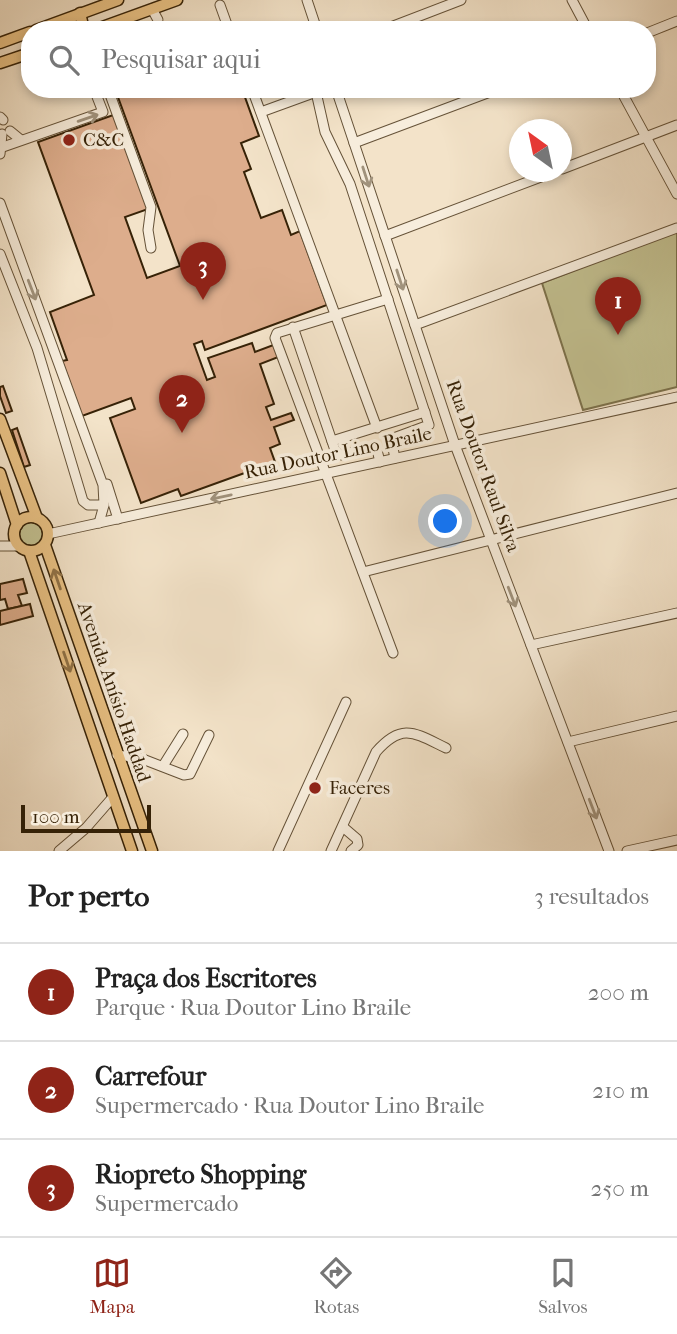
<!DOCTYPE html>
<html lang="pt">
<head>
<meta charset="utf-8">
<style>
	body { margin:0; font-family:"IM FELL French Canon",serif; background:#f2f2f2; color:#222 }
	.compass { position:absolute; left:509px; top:119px; width:63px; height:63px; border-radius:50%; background:#fff; box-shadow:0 4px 10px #0003; rotate:327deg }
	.scale { position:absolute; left:21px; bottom:18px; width:130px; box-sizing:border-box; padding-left:7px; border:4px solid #362207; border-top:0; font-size:19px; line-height:24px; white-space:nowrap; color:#362207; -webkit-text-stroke:5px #f7eddc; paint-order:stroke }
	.you { position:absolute; left:446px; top:522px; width:24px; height:24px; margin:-18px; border:5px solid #fff; border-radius:50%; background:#1a73e8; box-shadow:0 0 0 10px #1a73e833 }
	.badge { display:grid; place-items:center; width:46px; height:46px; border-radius:50%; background:#8f2418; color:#fff; font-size:23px; font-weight:700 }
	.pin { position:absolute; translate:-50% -58px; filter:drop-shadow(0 2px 4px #0008) }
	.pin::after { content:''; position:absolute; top:37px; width:24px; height:21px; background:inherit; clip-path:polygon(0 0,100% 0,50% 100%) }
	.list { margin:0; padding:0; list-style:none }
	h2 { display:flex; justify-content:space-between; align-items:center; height:91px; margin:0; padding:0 28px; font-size:30px }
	h2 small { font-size:23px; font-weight:400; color:#767676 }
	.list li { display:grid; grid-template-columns:46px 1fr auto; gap:21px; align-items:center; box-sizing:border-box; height:98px; padding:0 28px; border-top:2px solid #e0e0e0 }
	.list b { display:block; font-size:26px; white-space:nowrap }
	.list p { margin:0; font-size:23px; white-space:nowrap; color:#767676 }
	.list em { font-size:23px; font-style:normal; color:#767676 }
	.icon { flex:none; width:38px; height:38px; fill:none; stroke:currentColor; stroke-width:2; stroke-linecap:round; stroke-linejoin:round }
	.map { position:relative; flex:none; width:677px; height:851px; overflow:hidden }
	.search { position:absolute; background:#fff; box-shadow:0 4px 10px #0003; left:21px; right:21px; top:21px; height:77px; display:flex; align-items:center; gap:18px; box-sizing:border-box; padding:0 24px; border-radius:28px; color:#767676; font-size:26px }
	.sheet { height:385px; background:#fff }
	nav { display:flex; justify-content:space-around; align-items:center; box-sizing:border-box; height:98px; border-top:2px solid #e0e0e0; background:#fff; font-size:19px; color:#767676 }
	nav a { display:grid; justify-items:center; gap:4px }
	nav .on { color:#8f2418 }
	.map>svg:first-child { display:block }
	.green { fill:#c3c191; stroke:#7c724c; stroke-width:2 }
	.building { fill:#ddad8c; stroke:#362207; stroke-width:2 }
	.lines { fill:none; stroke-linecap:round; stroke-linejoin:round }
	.minor-casing { stroke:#655238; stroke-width:11 }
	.major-casing { stroke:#362207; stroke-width:13 }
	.minor { stroke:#f7eddc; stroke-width:9 }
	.major { stroke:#eac284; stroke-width:10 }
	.oneway { stroke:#a0927c }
	.oneway2 { stroke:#907246 }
	.poi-dot { fill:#8f2418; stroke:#f7eddc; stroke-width:2.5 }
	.labels { text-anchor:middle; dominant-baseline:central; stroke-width:7; stroke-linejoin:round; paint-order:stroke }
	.poi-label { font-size:19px; fill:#362207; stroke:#f7eddc; text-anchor:start }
	.street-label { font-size:19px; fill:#362207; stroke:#f7eddc }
</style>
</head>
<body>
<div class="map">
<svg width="677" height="851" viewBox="0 0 677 851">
	<rect width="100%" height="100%" fill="#f3e3c9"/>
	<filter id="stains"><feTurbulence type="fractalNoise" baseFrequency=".00286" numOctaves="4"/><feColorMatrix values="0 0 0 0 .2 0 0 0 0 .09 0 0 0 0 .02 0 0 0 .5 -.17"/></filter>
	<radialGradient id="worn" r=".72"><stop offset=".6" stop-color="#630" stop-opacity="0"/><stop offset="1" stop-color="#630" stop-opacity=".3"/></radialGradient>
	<g class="green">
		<polygon points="677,230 677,387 583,410 542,283"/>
		<circle cx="32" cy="534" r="13"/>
	</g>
	<g class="building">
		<polygon points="115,89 179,89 181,95 196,89 242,89 259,136 241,143 251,169 244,172 261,218 282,210 291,235 300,231 327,305 205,350 202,341 194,344 207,380 215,377 208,358 252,343 255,352 276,344 281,356 260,364 274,404 266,407 271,420 291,413 294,420 274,427 280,444 270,448 275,462 181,496 178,489 141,503 110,418 135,409 131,398 82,416 62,361 67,360 50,312 94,295 38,142 116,114 151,208 125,217 147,278 180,266"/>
		<polygon points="3,386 12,411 6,413 0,396 0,387"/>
		<polygon points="17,428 30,465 24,467 12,430"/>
		<polygon points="23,579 27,593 18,595 22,606 8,609 5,599 0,600 0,584"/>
		<polygon points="30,604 33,616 0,625 0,611"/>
	</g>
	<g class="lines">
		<g class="minor-casing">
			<g id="minor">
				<polyline points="307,0 317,30"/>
				<polyline points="572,0 588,30"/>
				<polyline points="220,5 229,30"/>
				<polyline points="152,9 158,20"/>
				<polyline points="161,27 162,30"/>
				<polyline points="383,30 461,0"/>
				<polyline points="647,33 677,21"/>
				<polyline points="108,89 151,207 148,230 151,248"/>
				<polyline points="252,89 377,428"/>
				<polyline points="336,89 455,445 609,851"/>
				<polyline points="620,89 677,194"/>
				<polyline points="261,112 316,92 325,132 350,184 429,425 391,439 395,458"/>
				<polyline points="0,117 3,120"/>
				<polyline points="10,131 21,140"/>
				<polyline points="354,143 498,89"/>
				<polyline points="0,148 103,112 94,89"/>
				<polyline points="0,154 2,134"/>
				<polyline points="562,169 677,125"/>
				<polyline points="0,203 103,485 104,505 99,523"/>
				<polyline points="385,236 554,172"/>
				<polyline points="0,254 37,348 83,501 88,505 104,505"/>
				<polyline points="388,299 277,333 275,338 393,653"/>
				<polyline points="415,325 677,228"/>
				<polyline points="293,327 336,453 341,455 376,446 380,462"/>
				<polyline points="332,441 425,412"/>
				<polyline points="107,484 118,519"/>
				<polyline points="48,534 677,397"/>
				<polyline points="0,546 19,546"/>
				<polyline points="363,572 677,493"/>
				<polyline points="531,645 677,613"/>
				<polyline points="568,742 677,716"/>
				<polyline points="117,755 140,758 184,775 190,774 209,735"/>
				<polyline points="163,766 183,734"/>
				<polyline points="343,827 357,839 358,845 351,851"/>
				<polyline points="59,851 86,828 113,797"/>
				<polyline points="278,851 346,702"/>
				<path d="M331 851 376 752C402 722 415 733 446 748"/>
				<polyline points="627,851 677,840"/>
			</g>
		</g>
		<g class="major-casing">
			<g id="major">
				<polyline points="80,13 84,30"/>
				<polyline points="36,30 118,0"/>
				<polyline points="94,30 177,0"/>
				<polyline points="0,43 30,32"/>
				<polyline points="0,63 30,53"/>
				<polyline points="0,419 37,518"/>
				<polyline points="0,473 17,525"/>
				<circle cx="31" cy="534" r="17"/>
				<polyline points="45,545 152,851"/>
				<polyline points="29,551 132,851"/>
			</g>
		</g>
		<use href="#minor" class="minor"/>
		<use href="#major" class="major"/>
	</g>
	<defs><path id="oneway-shaft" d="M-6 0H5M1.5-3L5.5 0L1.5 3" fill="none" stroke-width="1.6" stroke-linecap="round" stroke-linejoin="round" transform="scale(1.75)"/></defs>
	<g class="oneway">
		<use href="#oneway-shaft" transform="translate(88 118) rotate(-19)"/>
		<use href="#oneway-shaft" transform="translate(366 177) rotate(72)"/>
		<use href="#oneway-shaft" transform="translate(400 280) rotate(72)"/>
		<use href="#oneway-shaft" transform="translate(32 290) rotate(69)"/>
		<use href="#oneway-shaft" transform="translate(221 497) rotate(168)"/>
		<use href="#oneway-shaft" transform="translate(512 597) rotate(69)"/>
		<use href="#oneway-shaft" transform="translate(593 809) rotate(69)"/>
	</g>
	<g class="oneway2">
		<use href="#oneway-shaft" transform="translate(57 579) rotate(-109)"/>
		<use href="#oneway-shaft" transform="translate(67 662) rotate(71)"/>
	</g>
	<g class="poi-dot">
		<circle cx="69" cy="140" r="7"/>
		<circle cx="315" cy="788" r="7"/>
	</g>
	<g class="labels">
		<g class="poi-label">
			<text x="83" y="140">C&amp;C</text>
			<text x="329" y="788">Faceres</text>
		</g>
		<g class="street-label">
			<text transform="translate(338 453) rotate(-12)">Rua Doutor Lino Braile</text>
			<text transform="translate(483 466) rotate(70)">Rua Doutor Raul Silva</text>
			<text transform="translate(114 692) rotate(71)">Avenida Anísio Haddad</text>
		</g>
	</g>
	<rect width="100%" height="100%" filter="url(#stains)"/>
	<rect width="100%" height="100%" fill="url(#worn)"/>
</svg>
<svg class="compass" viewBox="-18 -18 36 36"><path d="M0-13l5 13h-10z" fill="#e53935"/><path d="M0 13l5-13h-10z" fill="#767676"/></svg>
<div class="scale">100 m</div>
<div class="you"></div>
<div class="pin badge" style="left:618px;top:335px">1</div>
<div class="pin badge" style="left:182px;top:433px">2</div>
<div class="pin badge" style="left:203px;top:300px">3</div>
<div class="search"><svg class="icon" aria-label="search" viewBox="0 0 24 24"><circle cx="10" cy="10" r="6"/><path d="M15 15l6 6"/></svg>Pesquisar aqui</div>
</div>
<section class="sheet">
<h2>Por perto<small>3 resultados</small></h2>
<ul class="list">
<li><span class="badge">1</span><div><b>Praça dos Escritores</b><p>Parque · Rua Doutor Lino Braile</p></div><em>200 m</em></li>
<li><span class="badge">2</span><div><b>Carrefour</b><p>Supermercado · Rua Doutor Lino Braile</p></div><em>210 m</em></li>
<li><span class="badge">3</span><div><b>Riopreto Shopping</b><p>Supermercado</p></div><em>250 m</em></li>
</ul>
</section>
<nav>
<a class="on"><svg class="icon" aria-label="map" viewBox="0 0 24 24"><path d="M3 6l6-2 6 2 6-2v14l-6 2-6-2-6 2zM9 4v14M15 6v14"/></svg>Mapa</a>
<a><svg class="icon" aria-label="directions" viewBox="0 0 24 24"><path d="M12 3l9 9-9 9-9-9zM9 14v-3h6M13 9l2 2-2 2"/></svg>Rotas</a>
<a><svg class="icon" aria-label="saved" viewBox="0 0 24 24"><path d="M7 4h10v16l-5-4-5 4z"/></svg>Salvos</a>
</nav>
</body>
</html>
